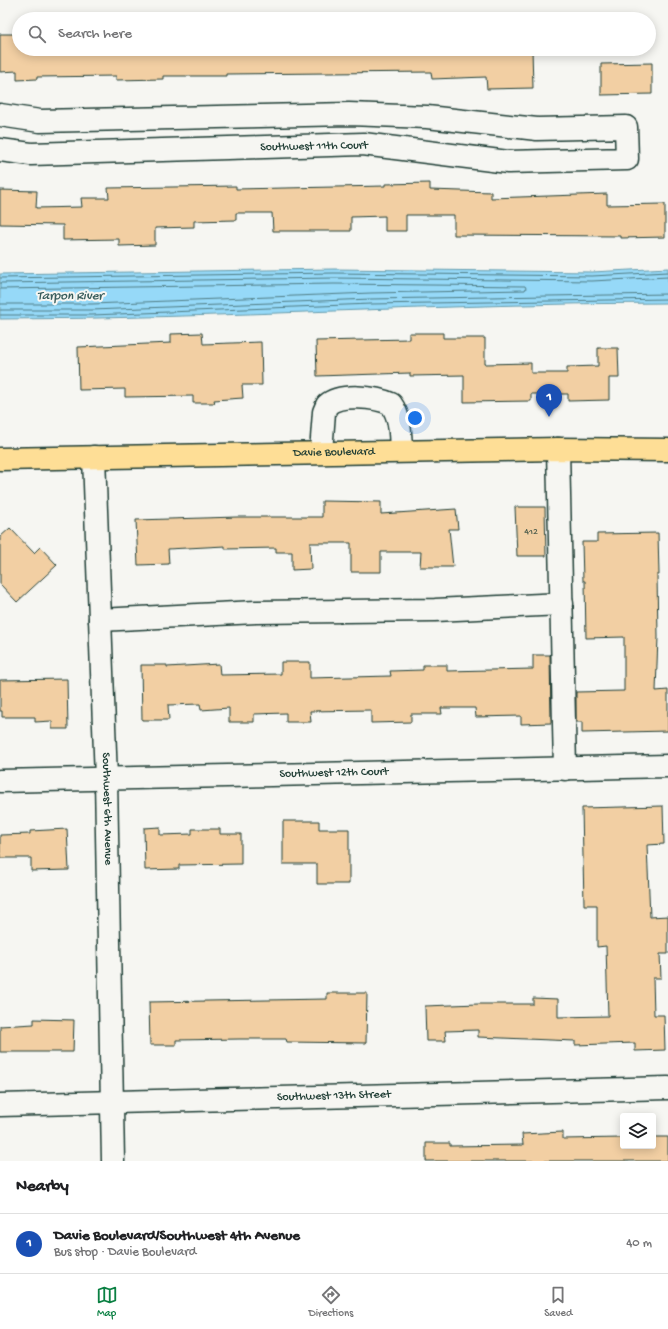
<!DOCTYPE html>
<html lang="en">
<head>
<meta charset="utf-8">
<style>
	body { margin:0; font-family:"Gochi Hand",sans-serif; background:#f2f2f2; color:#202124 }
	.controls { position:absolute; right:12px; bottom:12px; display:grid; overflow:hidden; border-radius:4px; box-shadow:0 2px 10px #0003 }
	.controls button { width:36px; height:36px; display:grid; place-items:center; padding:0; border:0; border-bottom:1px solid #e0e0e0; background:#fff; color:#202124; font:20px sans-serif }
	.you { position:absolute; left:415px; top:418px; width:14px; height:14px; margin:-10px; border:3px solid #fff; border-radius:50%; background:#1a73e8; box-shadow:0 0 0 6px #1a73e833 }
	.badge { display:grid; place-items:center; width:26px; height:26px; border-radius:50%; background:#0b8043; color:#fff; font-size:13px; font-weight:700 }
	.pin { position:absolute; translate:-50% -33px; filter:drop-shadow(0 1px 2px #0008) }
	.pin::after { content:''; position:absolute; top:21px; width:14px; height:12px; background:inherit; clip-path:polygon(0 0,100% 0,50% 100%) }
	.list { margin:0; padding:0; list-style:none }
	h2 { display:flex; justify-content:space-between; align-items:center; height:52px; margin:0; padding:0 16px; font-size:17px }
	h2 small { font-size:13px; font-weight:400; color:#757577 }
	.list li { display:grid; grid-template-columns:26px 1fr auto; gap:12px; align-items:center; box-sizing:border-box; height:60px; padding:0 16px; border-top:1px solid #e0e0e0 }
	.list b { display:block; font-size:15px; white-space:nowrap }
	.list p { margin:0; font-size:13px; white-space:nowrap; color:#757577 }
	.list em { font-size:13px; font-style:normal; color:#757577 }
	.icon { flex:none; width:22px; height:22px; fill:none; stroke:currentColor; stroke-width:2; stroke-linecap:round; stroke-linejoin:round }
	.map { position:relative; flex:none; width:668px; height:1161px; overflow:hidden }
	.search { position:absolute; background:#fff; box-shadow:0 2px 10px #0003; left:12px; right:12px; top:12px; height:44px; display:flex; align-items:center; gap:10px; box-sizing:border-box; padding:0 14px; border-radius:22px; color:#757577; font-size:15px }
	.sheet { height:112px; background:#fff }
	nav { display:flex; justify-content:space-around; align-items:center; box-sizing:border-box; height:56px; border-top:1px solid #e0e0e0; background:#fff; font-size:11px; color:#757577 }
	nav a { display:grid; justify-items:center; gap:2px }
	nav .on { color:#0b8043 }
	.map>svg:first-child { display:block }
	.water { fill:#96d9f8; stroke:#669baa }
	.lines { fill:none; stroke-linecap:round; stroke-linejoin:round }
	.shore { stroke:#4f7b82; stroke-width:1 }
	.building { fill:#f2cfa3; stroke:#1f3d34 }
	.minor-casing { stroke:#1f3d34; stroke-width:25 }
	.major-casing { stroke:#1f3d34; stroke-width:25 }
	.minor { stroke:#f6f6f2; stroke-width:22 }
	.major { stroke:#fede96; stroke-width:22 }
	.labels { text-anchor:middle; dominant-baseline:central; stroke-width:4; stroke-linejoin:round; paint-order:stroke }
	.number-label { font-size:10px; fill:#546250 }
	.street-label { font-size:12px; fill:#1f3d34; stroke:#f6f6f2 }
	.water-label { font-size:13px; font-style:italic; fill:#375c5b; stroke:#f6f6f2 }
</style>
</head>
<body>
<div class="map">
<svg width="668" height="1161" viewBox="0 0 668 1161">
	<rect width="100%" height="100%" fill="#f6f6f2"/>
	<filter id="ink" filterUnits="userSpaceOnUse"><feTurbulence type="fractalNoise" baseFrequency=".025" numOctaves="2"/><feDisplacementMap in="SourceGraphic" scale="8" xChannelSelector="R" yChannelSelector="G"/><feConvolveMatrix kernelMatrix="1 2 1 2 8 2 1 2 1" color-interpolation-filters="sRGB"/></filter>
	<g filter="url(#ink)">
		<path class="water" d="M668 268V303C445 303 223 319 0 319V274L334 269 592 272Z"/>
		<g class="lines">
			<g class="shore">
				<polyline points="0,278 334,273 592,276 668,272"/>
				<polyline points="0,283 334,278 592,281 668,277"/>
				<polyline points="0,289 334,284 525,286 526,288 525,290 371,293 92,304 0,304"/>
				<polyline points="0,310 92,310 371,299 668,294"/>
				<polyline points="0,315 92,315 371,304 668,299"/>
			</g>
		</g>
		<g class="building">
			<polygon points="531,16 531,19 507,19 507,17"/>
			<polygon points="0,34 19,34 19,49 532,49 533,88 487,89 486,77 432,79 431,72 226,74 226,76 163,76 163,79 116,80 116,76 37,77 37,79 17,80 17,71 0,72"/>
			<polygon points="652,63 652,94 601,95 601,64"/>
			<polygon points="430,183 430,190 491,192 491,198 607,194 607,205 665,204 665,237 621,238 621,236 454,235 454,215 406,215 406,231 385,231 385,216 351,217 351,231 273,231 272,213 236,213 236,220 194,221 194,227 155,228 155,245 119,246 119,239 63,240 63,225 0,224 0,190 37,191 36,208 82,207 81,198 109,198 108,188 236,186 236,189 385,186 385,184"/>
			<polygon points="202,333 203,344 261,342 262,385 242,385 243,398 214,400 215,403 193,403 193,396 125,397 125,389 79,390 78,347 171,343 171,334"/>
			<polygon points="409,333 443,333 443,338 485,338 485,364 531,363 531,373 567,373 567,367 598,366 598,348 618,348 619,378 609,378 609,400 568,401 568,394 531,394 531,401 464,402 464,375 410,376 410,373 317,376 316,341 409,339"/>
			<polygon points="322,501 381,502 381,514 456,509 458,529 449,529 453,567 420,567 421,552 381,552 381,572 351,572 351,543 310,543 311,569 292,570 292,552 276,552 276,548 225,549 225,546 168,549 169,564 138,565 136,520 237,517 322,517"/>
			<polygon points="515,507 545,507 546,556 517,556"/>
			<polygon points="10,528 34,553 40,547 57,565 17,602 0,584 0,537"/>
			<polygon points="658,533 659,575 657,575 658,637 656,691 668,690 668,731 582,733 582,722 576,722 576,692 624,691 624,637 586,638 585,581 583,581 582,542 597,542 597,534"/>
			<polygon points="533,655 550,655 551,723 521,724 521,716 476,717 475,708 441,708 442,714 411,714 411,722 371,723 371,710 310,711 311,722 286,722 286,713 254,714 254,722 229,722 229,708 201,710 200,704 168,705 169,720 142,720 141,665 167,665 167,667 219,664 220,675 281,674 281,662 310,662 310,678 391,676 390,671 423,670 423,665 447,665 447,671 533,669"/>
			<polygon points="67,679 68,729 52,729 52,721 35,722 35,717 2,717 2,711 0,711 0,680"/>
			<polygon points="663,806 664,844 647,845 650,917 668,916 668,954 660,954 661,978 653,978 654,1015 664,1015 665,1050 635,1051 635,1043 575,1045 575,1041 478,1037 478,1030 445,1031 446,1041 426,1041 425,1006 478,1004 533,1004 533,998 558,999 558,1017 608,1016 606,946 597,947 597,905 584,905 582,808"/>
			<polygon points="283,821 319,821 319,829 349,829 349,884 317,884 317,864 283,864"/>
			<polygon points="160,827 160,835 192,834 192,829 220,829 220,834 241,834 241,864 179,865 179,869 145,870 144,828"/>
			<polygon points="67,829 69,870 31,871 31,858 0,858 0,835 30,834 30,831"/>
			<polygon points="327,993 367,993 366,1043 287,1042 286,1039 239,1039 176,1040 176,1045 150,1045 149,1002 327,999"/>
			<polygon points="34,1019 74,1020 73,1052 0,1052 0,1026 34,1024"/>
			<polygon points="563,1132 563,1139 623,1138 623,1146 653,1146 653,1137 668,1137 668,1161 426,1161 426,1143 450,1143 450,1146 523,1145 522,1134"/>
		</g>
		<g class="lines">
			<g class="minor-casing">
				<g id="minor">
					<polyline points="0,115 40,121 349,114 427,117 537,129 626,127 627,159 508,162 363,144 31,154 0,150"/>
					<polyline points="558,449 565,769"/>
					<path d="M321 452 324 412 327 405C340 393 376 397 391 404 401 418 400 434 401 451"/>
					<path id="s1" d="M94 457 106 779 113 1161"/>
					<polyline points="100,620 256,612 435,610 562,604"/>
					<path id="s2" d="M0 781 668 766"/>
					<path id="s3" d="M0 1105 668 1088"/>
				</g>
			</g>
			<g class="major-casing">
				<g id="major">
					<path id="s4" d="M0 459 558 449 668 450"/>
				</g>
			</g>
			<use href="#minor" class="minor"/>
			<use href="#major" class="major"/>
		</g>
	</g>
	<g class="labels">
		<g class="number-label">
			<text x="531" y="532">412</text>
		</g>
		<g class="street-label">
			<text transform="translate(314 147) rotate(-1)">Southwest 11th Court</text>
			<text stroke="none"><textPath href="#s4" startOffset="334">Davie Boulevard</textPath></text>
			<text stroke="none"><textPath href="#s2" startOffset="334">Southwest 12th Court</textPath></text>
			<text stroke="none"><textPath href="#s1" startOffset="352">Southwest 6th Avenue</textPath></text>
			<text stroke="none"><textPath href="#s3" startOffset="334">Southwest 13th Street</textPath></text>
		</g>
		<g class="water-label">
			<text x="70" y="296">Tarpon River</text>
		</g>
	</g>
</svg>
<div class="controls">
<button><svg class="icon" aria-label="layers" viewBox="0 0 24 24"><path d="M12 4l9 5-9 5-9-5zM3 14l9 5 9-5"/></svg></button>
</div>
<div class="you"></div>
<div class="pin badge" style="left:549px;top:417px;background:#1a4fb4">1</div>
<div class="search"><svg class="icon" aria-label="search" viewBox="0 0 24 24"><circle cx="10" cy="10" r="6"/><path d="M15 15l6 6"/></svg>Search here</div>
</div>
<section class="sheet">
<h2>Nearby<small></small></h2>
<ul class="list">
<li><span class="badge" style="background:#1a4fb4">1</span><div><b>Davie Boulevard/Southwest 4th Avenue</b><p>Bus stop · Davie Boulevard</p></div><em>40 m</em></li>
</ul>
</section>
<nav>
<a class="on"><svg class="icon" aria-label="map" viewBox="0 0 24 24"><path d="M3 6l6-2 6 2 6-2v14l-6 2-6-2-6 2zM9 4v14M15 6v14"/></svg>Map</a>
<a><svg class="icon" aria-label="directions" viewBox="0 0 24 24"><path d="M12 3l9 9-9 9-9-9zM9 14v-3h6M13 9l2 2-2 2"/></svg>Directions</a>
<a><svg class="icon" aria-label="saved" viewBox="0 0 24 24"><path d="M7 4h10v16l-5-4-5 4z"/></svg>Saved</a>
</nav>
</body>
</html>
